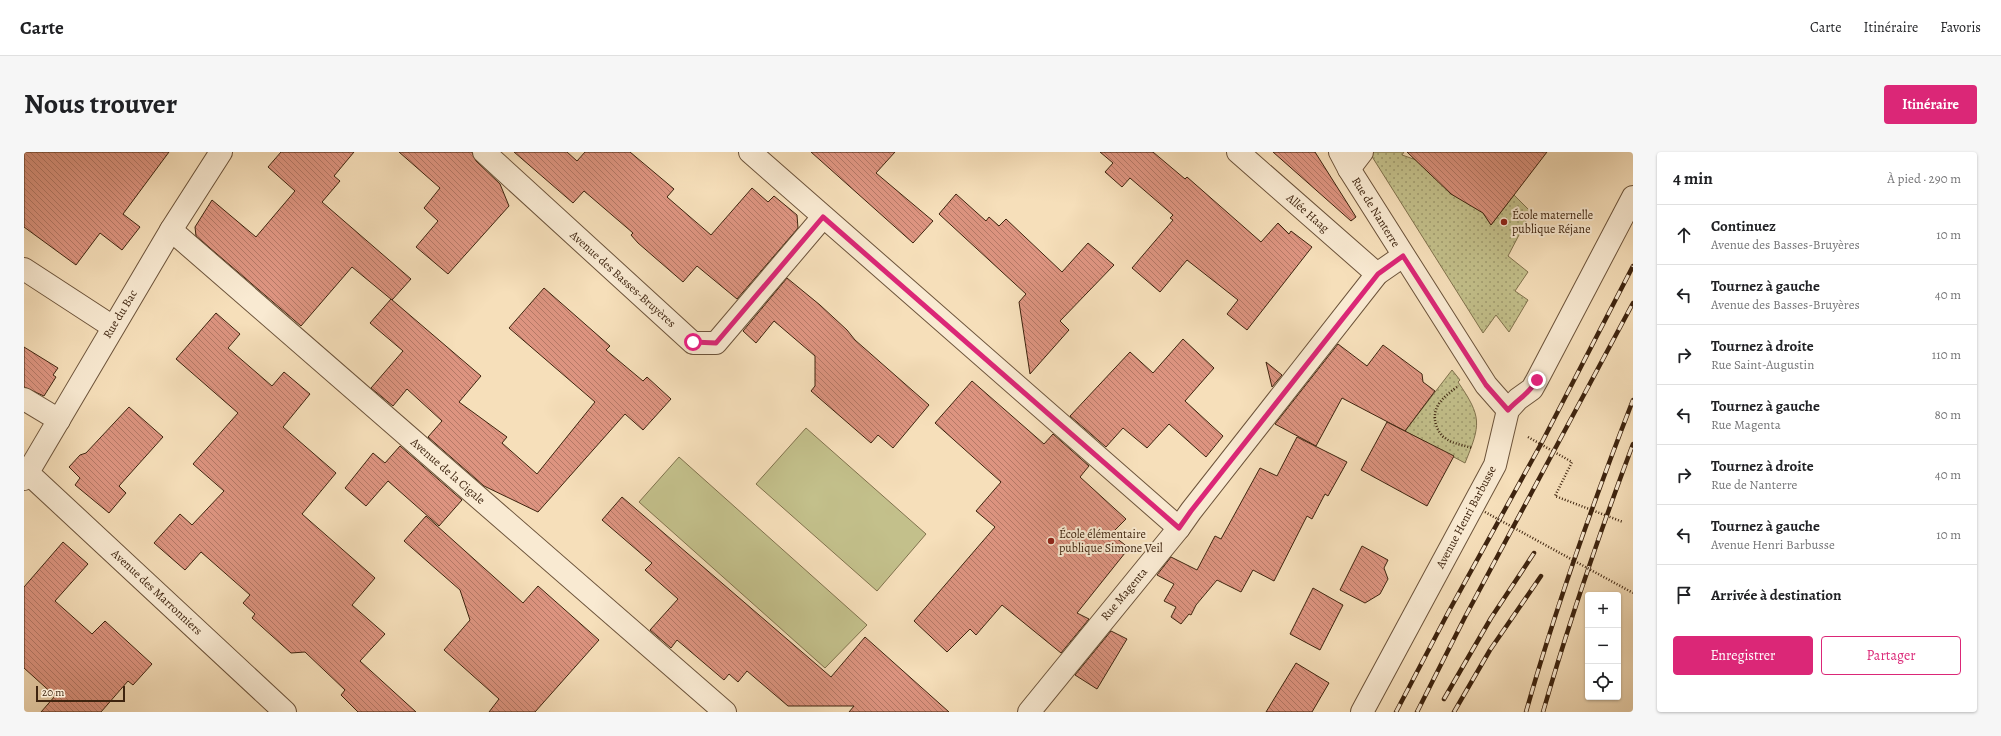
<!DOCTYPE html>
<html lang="fr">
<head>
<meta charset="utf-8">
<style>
	body { margin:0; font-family:Alegreya,serif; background:#f6f6f6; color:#202124 }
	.controls { position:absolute; right:12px; bottom:12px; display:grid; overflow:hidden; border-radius:4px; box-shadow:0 1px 3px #0004 }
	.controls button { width:36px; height:36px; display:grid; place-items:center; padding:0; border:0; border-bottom:1px solid #e0e0e0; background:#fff; color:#202124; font:20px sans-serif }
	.scale { position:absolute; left:12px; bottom:10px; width:89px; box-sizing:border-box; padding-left:4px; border:2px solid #3e240f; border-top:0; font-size:11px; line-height:14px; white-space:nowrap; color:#3e240f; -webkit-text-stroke:3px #f9ead2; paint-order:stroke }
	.stop { position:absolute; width:12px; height:12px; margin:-9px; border:3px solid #db2777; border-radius:50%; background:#fff }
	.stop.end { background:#db2777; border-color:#fff; box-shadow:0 1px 4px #0008 }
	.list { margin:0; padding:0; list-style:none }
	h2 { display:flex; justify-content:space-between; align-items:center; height:52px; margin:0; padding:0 16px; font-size:17px }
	h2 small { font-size:13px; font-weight:400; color:#757577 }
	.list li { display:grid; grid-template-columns:26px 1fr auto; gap:12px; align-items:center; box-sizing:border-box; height:60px; padding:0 16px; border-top:1px solid #e0e0e0 }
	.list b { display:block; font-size:15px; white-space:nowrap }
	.list p { margin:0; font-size:13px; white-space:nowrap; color:#757577 }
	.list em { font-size:13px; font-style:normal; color:#757577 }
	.actions { display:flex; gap:8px; padding:12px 16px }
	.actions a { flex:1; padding:9px 0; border:1px solid #db2777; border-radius:4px; text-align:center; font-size:14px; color:#db2777 }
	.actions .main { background:#db2777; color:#fff }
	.icon { flex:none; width:22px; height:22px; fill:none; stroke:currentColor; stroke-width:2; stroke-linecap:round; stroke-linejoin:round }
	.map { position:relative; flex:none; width:1609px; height:560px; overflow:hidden; border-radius:4px }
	header { display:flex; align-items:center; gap:24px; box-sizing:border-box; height:56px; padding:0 20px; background:#fff; border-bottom:1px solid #e0e0e0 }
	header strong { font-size:19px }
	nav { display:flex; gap:22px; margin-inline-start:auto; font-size:14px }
	.intro { display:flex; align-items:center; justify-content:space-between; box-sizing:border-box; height:96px; padding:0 24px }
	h1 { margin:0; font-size:28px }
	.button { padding:10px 18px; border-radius:4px; background:#db2777; color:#fff; font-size:14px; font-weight:700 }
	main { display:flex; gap:24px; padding:0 24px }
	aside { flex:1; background:#fff; border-radius:4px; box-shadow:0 1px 3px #0004 }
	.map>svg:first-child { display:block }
	.grass { fill:url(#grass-dots); stroke:#80724d }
	.pitch { fill:#c3c08b; stroke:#80724d }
	.building { fill:url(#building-back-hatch); stroke:#3e240f }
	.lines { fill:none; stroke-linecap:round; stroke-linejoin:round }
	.minor-casing { stroke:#6c533a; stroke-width:24 }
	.path { stroke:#3e240f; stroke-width:2.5; stroke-dasharray:1 2; stroke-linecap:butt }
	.minor { stroke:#f9ead2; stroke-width:22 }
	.rail-casing { stroke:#3e240f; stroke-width:4.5 }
	.rail { stroke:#f9ead2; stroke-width:3; stroke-dasharray:9; stroke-linecap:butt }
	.path-bridge { stroke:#3e240f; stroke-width:2.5; stroke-dasharray:1 2; stroke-linecap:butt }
	.route { stroke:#db2777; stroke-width:5 }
	.poi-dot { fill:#8f2418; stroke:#f9ead2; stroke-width:1.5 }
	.labels { text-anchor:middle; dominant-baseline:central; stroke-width:4; stroke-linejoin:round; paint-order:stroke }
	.street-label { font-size:12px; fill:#3e240f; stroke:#f9ead2 }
	.poi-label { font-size:12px; fill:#3e240f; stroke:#f9ead2; text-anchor:start }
</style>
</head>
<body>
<header>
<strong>Carte</strong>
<nav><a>Carte</a><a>Itinéraire</a><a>Favoris</a></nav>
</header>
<div class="intro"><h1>Nous trouver</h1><a class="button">Itinéraire</a></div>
<main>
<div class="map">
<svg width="1609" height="560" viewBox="0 0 1609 560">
	<defs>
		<pattern id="grass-dots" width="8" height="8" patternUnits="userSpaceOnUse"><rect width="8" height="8" fill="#c3c08b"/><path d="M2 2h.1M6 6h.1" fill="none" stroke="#a09c70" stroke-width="1.8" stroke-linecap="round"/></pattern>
		<pattern id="building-back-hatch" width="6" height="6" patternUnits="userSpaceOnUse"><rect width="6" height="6" fill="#dd9480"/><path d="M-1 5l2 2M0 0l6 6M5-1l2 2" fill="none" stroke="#b57967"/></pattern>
	</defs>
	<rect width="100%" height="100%" fill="#f6dfba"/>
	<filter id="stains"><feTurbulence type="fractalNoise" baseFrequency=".005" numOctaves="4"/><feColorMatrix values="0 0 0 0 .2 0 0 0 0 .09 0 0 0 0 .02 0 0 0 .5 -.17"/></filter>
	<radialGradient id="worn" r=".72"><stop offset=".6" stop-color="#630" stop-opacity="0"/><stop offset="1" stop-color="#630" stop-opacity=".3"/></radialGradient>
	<g class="grass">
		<polygon points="1350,0 1380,0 1378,3 1424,19 1439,30 1467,73 1490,43 1507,60 1484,104 1504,120 1491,139 1504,148 1485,180 1472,163 1459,181 1347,3"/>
		<path d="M1428 218 1436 228 1434 230C1458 265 1457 272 1441 311L1381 279Z"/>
	</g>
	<g class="pitch">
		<polygon points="782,276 902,382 853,439 732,332"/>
		<polygon points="655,305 843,473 801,516 615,350"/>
	</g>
	<g class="building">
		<polygon points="0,0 145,0 99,62 116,75 98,98 76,81 52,113 0,75"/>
		<polygon points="257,0 330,0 310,24 316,29 298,50 387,127 368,148 328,115 277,174 172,84 171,75 188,48 232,85 271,39 244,15"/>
		<polygon points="375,0 448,0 452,9 476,32 485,54 424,122 392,95 414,69 400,56 416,36"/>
		<polygon points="490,0 543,0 553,9 561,0 606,0 650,37 643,45 687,83 728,36 744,50 750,44 773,63 774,76 713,147 673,114 659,130 614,91 607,83 609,81 560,39 549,51"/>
		<polygon points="787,0 871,0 852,21 909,69 889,91"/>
		<polygon points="1076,0 1129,0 1161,27 1163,25 1237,90 1254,71 1265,82 1267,79 1288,95 1223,178 1203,162 1214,148 1163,108 1136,140 1108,116 1149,68 1146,66 1149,63 1106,26 1098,35 1081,20 1089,11"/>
		<polygon points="1249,0 1291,0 1332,65 1327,69"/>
		<polygon points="1383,0 1523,0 1467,73 1459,61 1427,42"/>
		<polygon points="932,42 962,69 965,65 975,74 982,67 1038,120 1064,91 1090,113 1036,169 1045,178 1006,222 995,150 1002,142 915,62"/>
		<polygon points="763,126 796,153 823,178 831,188 905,253 869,296 854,283 847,291 787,239 791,234 791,204 750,169 732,191 719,179"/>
		<polygon points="520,136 586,194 582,198 619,229 623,225 647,247 619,278 601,262 514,360 460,334 404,285 418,269 383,237 369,254 347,236 379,199 346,171 367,147 457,224 435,250 483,285 478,291 513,322 571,250 485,176"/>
		<polygon points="192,161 216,182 204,196 248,234 260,220 286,242 259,275 312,321 278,362 351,426 328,453 361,482 336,509 392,560 334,560 317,543 321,538 281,500 267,501 228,466 231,462 219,451 226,443 177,400 161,418 130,391 156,362 168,373 200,339 169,312 214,261 152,207"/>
		<polygon points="1159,187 1190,216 1161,249 1199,284 1182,305 1145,272 1123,296 1099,276 1082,295 1046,264 1106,200 1129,221"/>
		<polygon points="1314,192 1343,214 1359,193 1398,222 1399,230 1411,239 1381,279 1318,246 1292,294 1251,272"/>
		<polygon points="0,195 34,216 29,223 32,225 20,244 0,235"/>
		<polygon points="1242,210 1258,223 1248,235"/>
		<polygon points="948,229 1020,292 1029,282 1065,314 1056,325 1102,367 1087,382 1105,396 1053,461 1065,467 1037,501 978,453 952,483 946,477 923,500 890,469 971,375 952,359 977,330 911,271"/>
		<polygon points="105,255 139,285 95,334 102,341 85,361 51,333 56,326 45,315 56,303 62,301"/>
		<polygon points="1363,270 1430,304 1403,354 1337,318"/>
		<polygon points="1273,285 1323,310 1304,344 1301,342 1288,367 1283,364 1250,429 1229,418 1217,440 1193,428 1172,453 1167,463 1165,462 1157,472 1147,465 1152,455 1140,449 1150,432 1133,423 1147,405 1173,418 1191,384 1197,387 1236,316 1253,324"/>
		<polygon points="376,294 438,348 415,374 364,329 342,354 321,336 349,301 361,311"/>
		<polygon points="598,345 807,525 841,485 925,560 825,560 830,554 764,554 723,519 714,530 705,522 700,528 653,488 647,496 626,478 654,447 621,418 628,411 578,368"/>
		<polygon points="402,364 499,451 514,434 575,488 511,560 465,560 475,547 420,498 446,468 436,438 380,389"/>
		<polygon points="39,390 64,412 31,449 68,482 81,469 128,512 109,533 104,529 77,560 17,560 31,544 0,516 0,435"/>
		<polygon points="1338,394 1364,408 1360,416 1364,427 1356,442 1341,451 1316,438"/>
		<polygon points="1289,436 1319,453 1296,498 1266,482"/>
		<polygon points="1087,479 1103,487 1073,537 1051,523"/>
		<polygon points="1272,511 1305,531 1288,560 1242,560"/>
	</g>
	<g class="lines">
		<g class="minor-casing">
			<g id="minor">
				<polyline points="460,0 669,191 692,191 799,65"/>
				<polyline points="726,0 1155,376"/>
				<polyline points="1214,0 1353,122"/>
				<polyline points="1316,0 1325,17 1462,233 1484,258"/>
				<polyline points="1325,17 1338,0"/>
				<polyline points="147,78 701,560"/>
				<polyline points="0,117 89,175"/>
				<polyline points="0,247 35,268"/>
				<polyline points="4,321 261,560"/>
				<polyline points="0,327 147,78 197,0"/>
				<polyline points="1005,560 1155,376 1167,359 1353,122 1379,104"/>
				<polyline points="1338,560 1471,313 1484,258 1494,247 1508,237 1513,228 1609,45"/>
			</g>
		</g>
		<g class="path">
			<path d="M1433 235C1419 245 1407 255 1412 273 1414 278 1417 284 1421 286 1429 292 1439 293 1448 296"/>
			<polyline points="1504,285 1548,310 1531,344 1599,370"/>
		</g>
		<use href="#minor" class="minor"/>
		<g class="rail-casing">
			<g id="rail">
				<polyline points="1420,547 1467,466 1510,401"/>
				<polyline points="1372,560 1425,459 1517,292 1609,114"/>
				<polyline points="1393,560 1441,465 1609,151"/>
				<polyline points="1430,560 1466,498 1517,424"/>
				<path d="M1502 560C1532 454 1569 351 1609 248"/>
				<path d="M1519 560C1545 470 1576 380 1609 292"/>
			</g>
		</g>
		<use href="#rail" class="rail"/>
		<polyline class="path-bridge" points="1461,360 1609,441"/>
	</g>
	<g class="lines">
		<path class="route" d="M669 190 692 191 799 65 1155 376 1167 359 1354 122 1379 104 1462 233 1484 258C1494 247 1506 241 1513 228"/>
	</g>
	<g class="poi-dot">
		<circle cx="1480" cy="70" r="4"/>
		<circle cx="1027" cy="389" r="4"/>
	</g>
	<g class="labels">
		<g class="street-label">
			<text transform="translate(1352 60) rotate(58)">Rue de Nanterre</text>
			<text transform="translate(1284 61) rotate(41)">Allée Haag</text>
			<text transform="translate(599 127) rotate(42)">Avenue des Basses-Bruyères</text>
			<text transform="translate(96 162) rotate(-59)">Rue du Bac</text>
			<text transform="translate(424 319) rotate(41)">Avenue de la Cigale</text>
			<text transform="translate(1442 365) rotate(-62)">Avenue Henri Barbusse</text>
			<text transform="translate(133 440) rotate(43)">Avenue des Marronniers</text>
			<text transform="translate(1100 442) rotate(-50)">Rue Magenta</text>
		</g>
		<g class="poi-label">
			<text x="1488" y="63">École maternelle<tspan x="1488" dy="14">publique Réjane</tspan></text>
			<text x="1035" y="382">École élémentaire<tspan x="1035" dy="14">publique Simone Veil</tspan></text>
		</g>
	</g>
	<rect width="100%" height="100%" filter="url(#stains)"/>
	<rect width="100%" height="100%" fill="url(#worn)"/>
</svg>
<div class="controls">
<button>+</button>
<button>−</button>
<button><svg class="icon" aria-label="locate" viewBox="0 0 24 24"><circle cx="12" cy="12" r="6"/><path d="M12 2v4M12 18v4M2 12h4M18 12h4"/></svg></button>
</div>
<div class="scale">20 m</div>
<div class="stop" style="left:669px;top:190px"></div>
<div class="stop end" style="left:1513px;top:228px"></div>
</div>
<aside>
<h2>4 min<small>À pied · 290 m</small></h2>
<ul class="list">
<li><svg class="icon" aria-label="ahead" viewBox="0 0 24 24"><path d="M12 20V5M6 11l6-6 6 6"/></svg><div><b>Continuez</b><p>Avenue des Basses-Bruyères</p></div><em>10 m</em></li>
<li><svg class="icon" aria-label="left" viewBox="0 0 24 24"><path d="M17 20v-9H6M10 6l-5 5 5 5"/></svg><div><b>Tournez à gauche</b><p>Avenue des Basses-Bruyères</p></div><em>40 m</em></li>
<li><svg class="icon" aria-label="right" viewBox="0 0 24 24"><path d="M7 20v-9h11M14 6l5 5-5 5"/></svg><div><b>Tournez à droite</b><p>Rue Saint-Augustin</p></div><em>110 m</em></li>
<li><svg class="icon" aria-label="left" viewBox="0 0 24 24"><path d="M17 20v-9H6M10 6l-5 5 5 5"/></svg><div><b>Tournez à gauche</b><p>Rue Magenta</p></div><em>80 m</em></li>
<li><svg class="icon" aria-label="right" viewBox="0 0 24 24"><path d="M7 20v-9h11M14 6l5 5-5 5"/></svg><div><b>Tournez à droite</b><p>Rue de Nanterre</p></div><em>40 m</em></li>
<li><svg class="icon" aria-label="left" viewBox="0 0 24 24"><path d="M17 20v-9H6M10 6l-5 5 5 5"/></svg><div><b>Tournez à gauche</b><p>Avenue Henri Barbusse</p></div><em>10 m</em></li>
<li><svg class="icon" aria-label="arrive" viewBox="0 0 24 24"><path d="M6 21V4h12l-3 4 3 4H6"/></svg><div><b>Arrivée à destination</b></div></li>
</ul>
<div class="actions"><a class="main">Enregistrer</a><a>Partager</a></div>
</aside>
</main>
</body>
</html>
